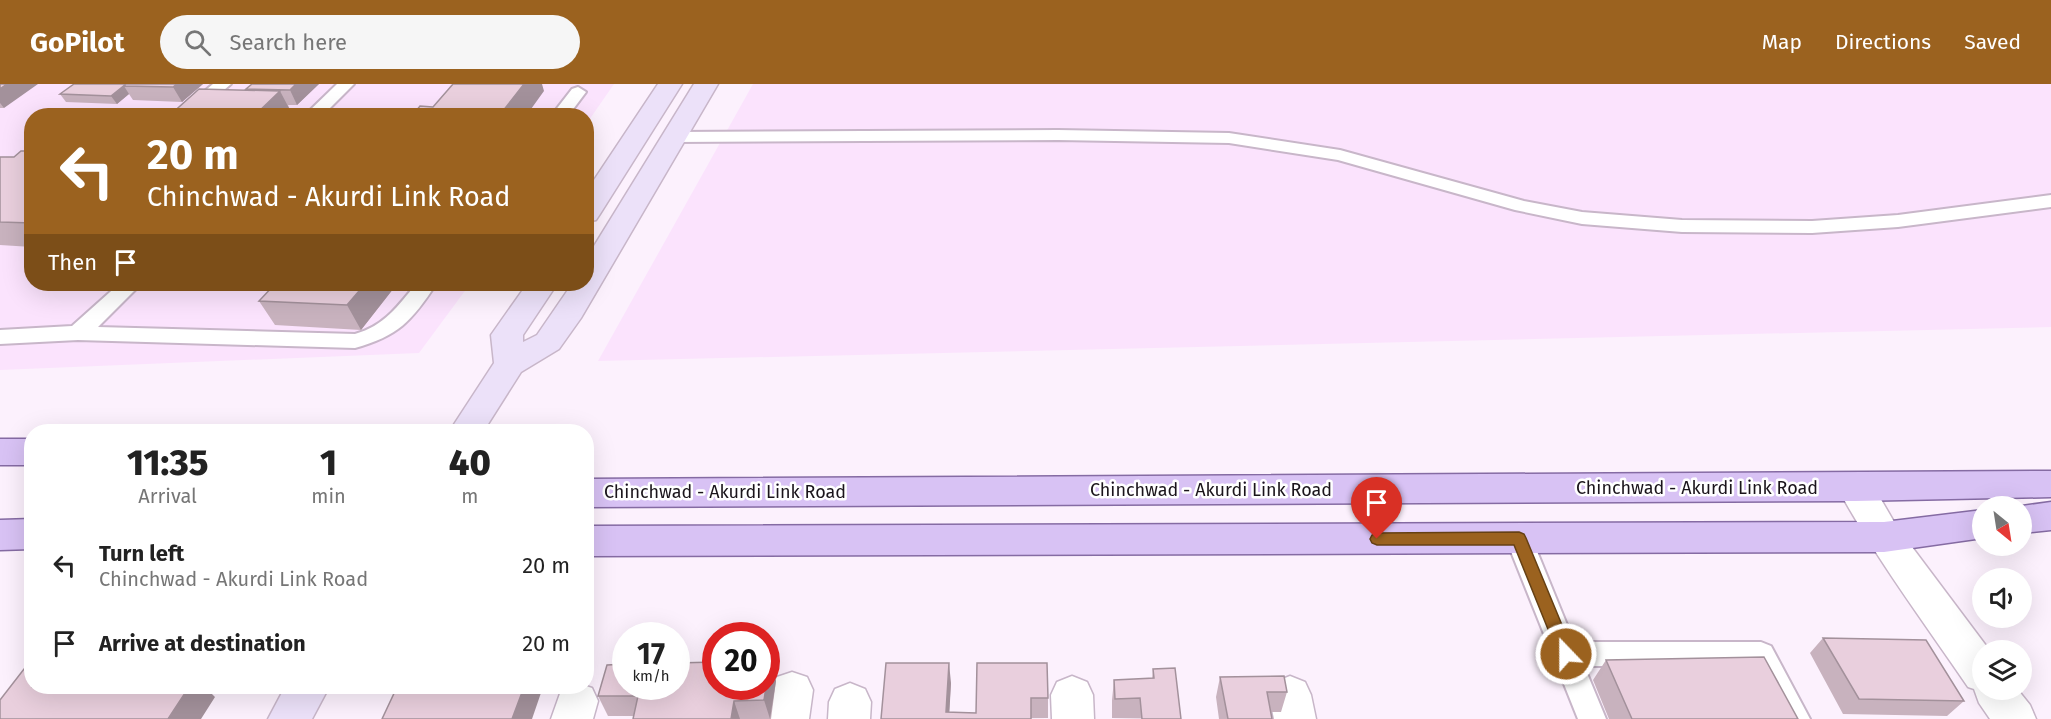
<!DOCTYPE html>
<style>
body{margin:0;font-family:"Fira Sans",sans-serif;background:#f6f6f6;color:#222;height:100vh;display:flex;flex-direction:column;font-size:22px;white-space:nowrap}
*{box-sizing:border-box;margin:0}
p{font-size:20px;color:#767676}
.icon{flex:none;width:33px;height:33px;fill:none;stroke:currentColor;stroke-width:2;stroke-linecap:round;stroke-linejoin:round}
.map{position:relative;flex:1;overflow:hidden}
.sheet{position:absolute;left:24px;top:340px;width:570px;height:270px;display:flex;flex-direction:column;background:#fff;border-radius:24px;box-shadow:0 6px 24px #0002}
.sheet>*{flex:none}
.top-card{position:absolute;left:24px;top:24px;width:570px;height:183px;border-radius:24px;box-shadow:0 6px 24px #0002;background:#9b621f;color:#fff;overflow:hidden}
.needle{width:39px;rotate:150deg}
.fabs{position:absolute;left:1972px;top:412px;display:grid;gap:12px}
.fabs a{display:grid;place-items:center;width:60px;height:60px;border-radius:50%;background:#fff;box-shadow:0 6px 24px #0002;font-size:30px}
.speed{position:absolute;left:612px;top:538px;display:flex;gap:12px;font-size:30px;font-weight:700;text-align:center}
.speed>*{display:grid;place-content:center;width:78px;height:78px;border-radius:50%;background:#fff;box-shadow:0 6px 24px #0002;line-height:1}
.speed small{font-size:15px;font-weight:400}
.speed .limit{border:9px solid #d22;background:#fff;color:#111}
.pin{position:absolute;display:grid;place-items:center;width:51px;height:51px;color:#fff;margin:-62px -26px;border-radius:50% 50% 50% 0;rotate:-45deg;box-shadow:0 0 6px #0007}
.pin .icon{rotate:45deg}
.me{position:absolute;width:66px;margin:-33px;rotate:338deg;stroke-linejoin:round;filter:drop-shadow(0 0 4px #0008)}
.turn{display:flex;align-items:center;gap:21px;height:126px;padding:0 24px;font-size:27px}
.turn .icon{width:78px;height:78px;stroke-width:2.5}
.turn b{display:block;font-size:42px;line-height:51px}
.then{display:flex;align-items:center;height:57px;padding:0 24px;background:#0003;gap:12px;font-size:22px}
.eta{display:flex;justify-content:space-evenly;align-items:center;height:102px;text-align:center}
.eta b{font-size:36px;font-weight:800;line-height:42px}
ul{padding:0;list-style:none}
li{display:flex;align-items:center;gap:18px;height:78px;padding:0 24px}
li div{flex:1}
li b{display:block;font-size:22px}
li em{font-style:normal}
header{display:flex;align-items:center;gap:36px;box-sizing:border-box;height:84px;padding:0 30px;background:#9b621f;color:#fff}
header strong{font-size:28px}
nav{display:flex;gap:33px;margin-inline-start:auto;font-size:21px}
.search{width:420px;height:54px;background:#f6f6f6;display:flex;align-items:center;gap:15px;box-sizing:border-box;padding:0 21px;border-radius:33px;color:#767676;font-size:22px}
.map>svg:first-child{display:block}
.built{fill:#fbe3fd}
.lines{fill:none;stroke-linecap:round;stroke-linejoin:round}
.service-casing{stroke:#c8b6c9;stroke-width:4}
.minor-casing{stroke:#c8b6c9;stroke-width:3}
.secondary-casing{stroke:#c8b6c9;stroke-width:3}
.primary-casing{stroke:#856ba3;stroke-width:3}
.service{fill:#fff;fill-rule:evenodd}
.minor{fill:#fff;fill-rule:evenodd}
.secondary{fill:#ece1f9;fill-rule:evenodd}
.primary{fill:#d8c2f4;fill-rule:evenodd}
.wall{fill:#c8b2be}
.shaded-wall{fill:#a3919b}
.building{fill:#e9cfdd;stroke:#a3919b;stroke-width:1.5}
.route{fill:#9b621f;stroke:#654014;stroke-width:1.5}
.labels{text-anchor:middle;stroke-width:5;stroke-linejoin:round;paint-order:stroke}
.street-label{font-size:18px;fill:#1a141b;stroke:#fff}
</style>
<header>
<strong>GoPilot</strong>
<div class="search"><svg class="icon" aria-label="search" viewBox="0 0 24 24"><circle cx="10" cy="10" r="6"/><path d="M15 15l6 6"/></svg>Search here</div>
<nav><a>Map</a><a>Directions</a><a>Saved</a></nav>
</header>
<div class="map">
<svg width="2051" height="635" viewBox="0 0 2051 635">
<rect width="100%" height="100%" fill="#fcf1fd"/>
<!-- built -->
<path class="built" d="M0 0H614L587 39 586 32H32V200H470L419 269 0 286Z
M753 0H2051V243L598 277Z"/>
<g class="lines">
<defs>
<path id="service" d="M213 0H231L194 32H175Z
M337 0H354L322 32H304Z
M578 3 586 8 568 32H551L572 5Z
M1058 46 1229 49 1340 66 1524 117 1582 128 1682 136 1812 137 1898 131 2051 111V123L1898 143 1812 149 1682 148 1582 140 1515 126 1338 76 1229 59 1058 56 674 58 668 57 665 53 668 49 674 48Z
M119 200H141L98 243 355 250C384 242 398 222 416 200H436C412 237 398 252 355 264L78 256 0 260V246L72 242Z
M1519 445 1528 448 1532 455 1574 558H1761L1771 562 1810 635H1781L1753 582H1584L1606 635H1578L1506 455 1510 448Z"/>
<path id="minor" d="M1855 389 1868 393 1897 443 1990 567H1983V606H2018L2030 621 2036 635H1990L1979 619 1974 605 1968 603C1923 537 1875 473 1837 403L1842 393Z
M792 588 807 593 813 606 809 635H767L771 606 777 593Z
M1072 592 1087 598 1093 611 1094 635H1052L1051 611 1057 598Z
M1290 592 1305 598 1311 611 1316 635H1274L1269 611 1275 598Z
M850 599 865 605 871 618 870 635H828L829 618 835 605Z
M586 602 592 604 598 617 593 635H551L562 604Z"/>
<path id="secondary" d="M658 0H682L600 130 596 136 586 138V108Z
M694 0H718L581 234 559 265 521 288 483 348H449L494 279 491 251 527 200H557L523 251V258L537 251 572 200H586V175Z
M285 603H329L312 635H268Z"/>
<path id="primary" d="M0 355H32V381H0Z
M2051 387V413L1855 417 586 423V395Z
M2051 418V446L2022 449V423H2015Z
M1983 426V454L1884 468 586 472V442L1884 438Z
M32 435V465L0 466V436Z"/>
</defs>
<!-- service casing -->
<use href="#service" class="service-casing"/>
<!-- minor casing -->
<use href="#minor" class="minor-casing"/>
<!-- secondary casing -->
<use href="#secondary" class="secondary-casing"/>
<!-- primary casing -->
<use href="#primary" class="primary-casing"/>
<!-- service -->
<use href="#service" class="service"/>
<!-- minor -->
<use href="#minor" class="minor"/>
<!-- secondary -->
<use href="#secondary" class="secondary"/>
<!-- primary -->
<use href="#primary" class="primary"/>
</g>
<!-- wall -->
<path class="wall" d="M0 0 4 24H0Z
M74 0H203L182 18 133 16 129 10 117 20 66 18 60 10Z
M252 0H319L297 21H288L290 26 285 32H169L247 6Z
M32 67V163L0 161V73H14Z
M275 200H397L361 246 275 241 259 217Z
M1823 554 1964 617 1947 632 1843 630 1810 569Z
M1606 576 1798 635H1609L1593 596Z
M770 577 776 597 771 635H633L634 632H608L598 612Z
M977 579 1048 614V634L881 635 951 599 949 628 976 629Z
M1153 585 1181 635 1112 634V616L1114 596 1152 595Z
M1220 593 1287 608 1281 628H1271L1272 635H1219L1216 613Z"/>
<!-- shaded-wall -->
<path class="shaded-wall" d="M7 0H38L4 24 0 19V5Z
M177 0H203L182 18 173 3Z
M296 0H319L297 21 290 6Z
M524 0H542L544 7 526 32H499Z
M124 2 129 10 117 20 111 12Z
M280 7 290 26 285 32H254Z
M365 200H397L361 246 347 221Z
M770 577 776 597 770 635 764 616Z
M949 579 951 599 949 635 946 628Z
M189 603H205L215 613 201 635H168Z
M524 603H543L532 635H512Z
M734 617 740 635H731Z"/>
<!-- building -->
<path class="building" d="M0 0H7L0 5Z
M74 0H126L111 12 60 10Z
M126 0H177L173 3 124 2Z
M252 0H296L290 6 246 5Z
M453 0H524L499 32H412L420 22 433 23Z
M199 5 280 7 254 32H169Z
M21 67H32V139L0 138V73H14Z
M275 200H365L347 221 259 217Z
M1823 554 1926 556 1964 617 1859 615Z
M1764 573 1798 635H1632L1606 576Z
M766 577H770L766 601Z
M716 578V603H766L764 616 734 617 731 635H633L638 612H598L607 581 626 580V603H676V579Z
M886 579H949L946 628 976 629 977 579H1047L1048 614H1031V635H881Z
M1175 584 1181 635H1142L1140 614 1115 615 1114 596 1154 594 1153 585Z
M24 585 32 586V603H189L168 635H0V616Z
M1284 592 1287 608H1267L1272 635H1228L1220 593Z
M397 603H524L512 635H382Z"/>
<!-- route -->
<path class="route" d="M1519 448 1524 450 1526 454 1574 570 1572 575 1566 577 1560 575 1514 461H1377L1372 459 1370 455 1372 451 1377 449Z"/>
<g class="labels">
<!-- street labels -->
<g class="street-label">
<text x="1697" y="410">Chinchwad - Akurdi Link Road</text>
<text x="1211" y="412">Chinchwad - Akurdi Link Road</text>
<text x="725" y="414">Chinchwad - Akurdi Link Road</text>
</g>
</g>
</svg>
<div class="fabs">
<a><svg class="needle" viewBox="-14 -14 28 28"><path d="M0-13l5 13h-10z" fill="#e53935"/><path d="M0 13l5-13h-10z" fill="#767676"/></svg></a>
<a><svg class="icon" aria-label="sound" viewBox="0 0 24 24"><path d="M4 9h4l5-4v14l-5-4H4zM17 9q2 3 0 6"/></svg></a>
<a><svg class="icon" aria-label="layers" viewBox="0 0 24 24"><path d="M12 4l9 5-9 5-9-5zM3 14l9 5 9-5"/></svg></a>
</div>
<div class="speed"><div>17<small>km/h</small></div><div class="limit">20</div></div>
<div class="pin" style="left:1377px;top:455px;background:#d93025"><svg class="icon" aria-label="arrive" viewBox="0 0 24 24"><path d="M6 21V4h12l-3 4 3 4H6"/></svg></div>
<svg class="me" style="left:1566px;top:570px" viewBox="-20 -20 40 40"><circle r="17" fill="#9b621f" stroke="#fff" stroke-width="3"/><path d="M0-11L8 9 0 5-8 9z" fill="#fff"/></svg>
<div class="top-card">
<div class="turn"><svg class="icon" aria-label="left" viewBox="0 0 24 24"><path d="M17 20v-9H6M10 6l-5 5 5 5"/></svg><div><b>20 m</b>Chinchwad - Akurdi Link Road</div></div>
<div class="then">Then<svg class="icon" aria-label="arrive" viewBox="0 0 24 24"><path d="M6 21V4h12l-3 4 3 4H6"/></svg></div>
</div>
<section class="sheet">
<div class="eta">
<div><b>11:35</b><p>Arrival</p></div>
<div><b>1</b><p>min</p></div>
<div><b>40</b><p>m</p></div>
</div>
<ul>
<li><svg class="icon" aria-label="left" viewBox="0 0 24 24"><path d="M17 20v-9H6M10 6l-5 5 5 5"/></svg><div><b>Turn left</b><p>Chinchwad - Akurdi Link Road</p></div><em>20 m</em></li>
<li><svg class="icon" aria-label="arrive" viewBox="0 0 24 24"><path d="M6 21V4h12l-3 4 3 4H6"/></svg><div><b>Arrive at destination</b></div><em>20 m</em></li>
</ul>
</section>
</div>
